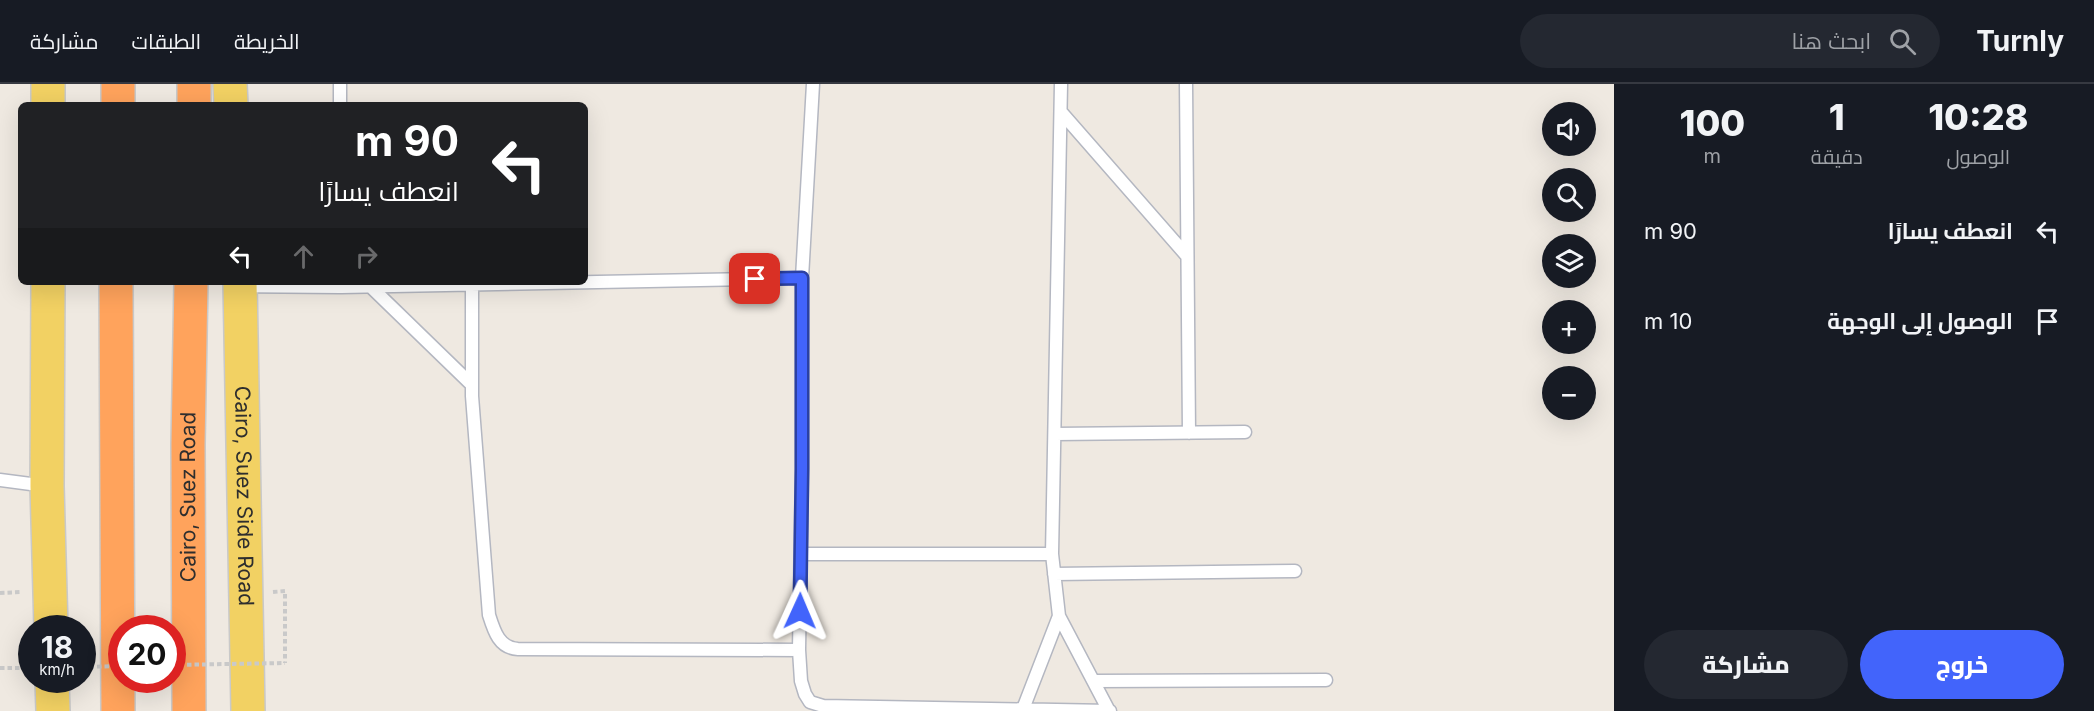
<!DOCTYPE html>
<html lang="ar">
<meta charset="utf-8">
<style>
body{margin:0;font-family:Inter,Cairo,sans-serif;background:#242831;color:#f1f3f6;direction:rtl;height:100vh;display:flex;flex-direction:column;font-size:22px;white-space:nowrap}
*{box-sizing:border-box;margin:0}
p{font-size:20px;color:#9ea1a6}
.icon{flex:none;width:33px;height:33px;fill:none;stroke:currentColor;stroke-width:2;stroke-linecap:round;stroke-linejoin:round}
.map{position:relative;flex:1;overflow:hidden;direction:ltr}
.panel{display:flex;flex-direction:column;background:#171b24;width:480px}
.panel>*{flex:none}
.hud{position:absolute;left:18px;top:18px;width:570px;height:183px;border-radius:9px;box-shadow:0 6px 24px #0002;direction:rtl;background:#202124;color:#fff;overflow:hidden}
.buttons{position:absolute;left:1542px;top:18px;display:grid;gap:12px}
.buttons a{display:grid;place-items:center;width:54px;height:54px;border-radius:50%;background:#171b24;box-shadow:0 6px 24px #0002;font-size:30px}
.speed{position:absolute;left:18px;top:531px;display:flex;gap:12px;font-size:30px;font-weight:700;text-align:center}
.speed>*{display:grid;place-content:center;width:78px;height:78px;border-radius:50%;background:#171b24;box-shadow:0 6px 24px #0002;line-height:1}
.speed small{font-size:15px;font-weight:400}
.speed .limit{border:9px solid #d22;background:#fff;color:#111}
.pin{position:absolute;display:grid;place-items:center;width:51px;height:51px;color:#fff;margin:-26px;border-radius:12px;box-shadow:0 3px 9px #0006}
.me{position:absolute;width:66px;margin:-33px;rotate:1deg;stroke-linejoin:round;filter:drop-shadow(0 0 4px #0008)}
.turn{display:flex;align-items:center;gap:21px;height:126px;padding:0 30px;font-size:27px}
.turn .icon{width:78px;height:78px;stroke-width:2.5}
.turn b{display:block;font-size:42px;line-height:51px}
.lanes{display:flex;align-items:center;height:57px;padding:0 30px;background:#0003;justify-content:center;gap:30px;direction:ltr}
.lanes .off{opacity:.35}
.eta{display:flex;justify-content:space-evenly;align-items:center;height:102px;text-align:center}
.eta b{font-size:36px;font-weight:800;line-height:42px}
.action{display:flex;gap:12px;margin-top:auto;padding:12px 30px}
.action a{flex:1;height:69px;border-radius:36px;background:#4264fb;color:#fff;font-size:24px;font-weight:800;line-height:69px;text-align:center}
.action a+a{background:#242831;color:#f1f3f6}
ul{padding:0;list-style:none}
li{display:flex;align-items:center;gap:18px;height:90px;padding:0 30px}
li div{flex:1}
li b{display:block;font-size:22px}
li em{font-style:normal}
header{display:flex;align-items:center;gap:36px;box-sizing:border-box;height:84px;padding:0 30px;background:#171b24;border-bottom:2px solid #363941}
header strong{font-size:28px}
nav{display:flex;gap:33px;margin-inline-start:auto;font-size:21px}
.search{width:420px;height:54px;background:#242831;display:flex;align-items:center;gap:15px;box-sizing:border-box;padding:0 21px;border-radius:33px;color:#9ea1a6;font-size:22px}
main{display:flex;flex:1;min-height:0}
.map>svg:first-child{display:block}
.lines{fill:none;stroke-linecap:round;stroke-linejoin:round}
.service-casing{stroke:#b4b7c1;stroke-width:15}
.primary-casing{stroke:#c9c9c9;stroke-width:36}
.motorway-casing{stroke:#c9c9c9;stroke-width:36}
.path{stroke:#c9c9c9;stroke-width:4;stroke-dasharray:4.5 3;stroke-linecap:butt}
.service{stroke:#fff;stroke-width:12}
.primary{stroke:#f2d163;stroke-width:33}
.motorway{stroke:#ffa35c;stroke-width:33}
.path-bridge{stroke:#c9c9c9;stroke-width:4;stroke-dasharray:4.5 3;stroke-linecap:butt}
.route-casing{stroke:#2b41a3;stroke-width:15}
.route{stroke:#4264fb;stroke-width:10}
.labels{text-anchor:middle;stroke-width:6;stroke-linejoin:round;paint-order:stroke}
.street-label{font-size:21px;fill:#2e2e2e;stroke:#fff}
</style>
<header>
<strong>Turnly</strong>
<div class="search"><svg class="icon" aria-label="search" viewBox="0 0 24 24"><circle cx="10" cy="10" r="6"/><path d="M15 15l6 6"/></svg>ابحث هنا</div>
<nav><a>الخريطة</a><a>الطبقات</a><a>مشاركة</a></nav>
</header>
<main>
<section class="panel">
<div class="eta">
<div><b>10:28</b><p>الوصول</p></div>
<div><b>1</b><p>دقيقة</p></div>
<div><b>100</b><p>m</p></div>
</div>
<ul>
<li><svg class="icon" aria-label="left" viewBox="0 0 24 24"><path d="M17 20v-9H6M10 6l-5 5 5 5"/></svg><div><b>انعطف يسارًا</b></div><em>90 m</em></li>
<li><svg class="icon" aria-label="arrive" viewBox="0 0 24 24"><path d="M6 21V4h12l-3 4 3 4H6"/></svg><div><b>الوصول إلى الوجهة</b></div><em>10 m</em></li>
</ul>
<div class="action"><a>خروج</a><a>مشاركة</a></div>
</section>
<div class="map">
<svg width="1614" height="627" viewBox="0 0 1614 627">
<rect width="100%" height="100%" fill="#efe9e1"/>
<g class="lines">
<defs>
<path id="service" d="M340 0V21
M813 0 802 194V385L799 566 801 597 805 610 810 618 823 622 1110 627
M1061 0 1052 470 1059 532 1109 627
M1186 0 1189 349
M1061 28 1187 172
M472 200V312L489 531C494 547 499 564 518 565L799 566
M241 202 341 203 802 194
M371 203 472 301
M1055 350 1245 348
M0 396 46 402
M801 470H1052
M1054 490 1295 487
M1094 597 1326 596
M1023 625 1059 532"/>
<g id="primary">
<path d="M230 0 231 21"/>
<path d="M48 21V0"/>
<path d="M48 198 47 402 51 544"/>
<path id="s1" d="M240 198 248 627"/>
<path d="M52 596 53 627"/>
</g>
<g id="motorway">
<path d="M118 21V0"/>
<path d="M194 21V0"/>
<path d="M116 198 118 627"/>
<path id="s2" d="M189 627 188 360 191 198"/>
</g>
</defs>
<!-- service casing -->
<use href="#service" class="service-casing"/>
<!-- primary casing -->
<use href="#primary" class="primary-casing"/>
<!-- motorway casing -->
<use href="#motorway" class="motorway-casing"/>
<!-- path -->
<path class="path" d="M273 508 285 507V579
M0 509 22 508
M0 584H29"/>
<!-- service -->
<use href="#service" class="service"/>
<!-- primary -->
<use href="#primary" class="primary"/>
<!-- motorway -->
<use href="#motorway" class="motorway"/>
<!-- path-bridge -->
<path class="path-bridge" d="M172 581 285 579
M82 583 122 582"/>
</g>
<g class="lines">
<defs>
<path id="route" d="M755 195 802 194V385L800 527"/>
</defs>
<!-- route casing -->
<use href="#route" class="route-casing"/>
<!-- route -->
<use href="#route" class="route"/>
</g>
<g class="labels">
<!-- street labels -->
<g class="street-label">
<text dy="7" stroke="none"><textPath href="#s2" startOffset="214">Cairo, Suez Road</textPath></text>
<text dy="7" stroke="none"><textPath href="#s1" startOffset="214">Cairo, Suez Side Road</textPath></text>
</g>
</g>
</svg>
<div class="buttons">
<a><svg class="icon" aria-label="sound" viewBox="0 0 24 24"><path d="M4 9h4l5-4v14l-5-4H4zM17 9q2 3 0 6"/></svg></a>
<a><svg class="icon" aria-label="search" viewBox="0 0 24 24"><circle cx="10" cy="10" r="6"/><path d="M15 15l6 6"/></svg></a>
<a><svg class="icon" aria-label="layers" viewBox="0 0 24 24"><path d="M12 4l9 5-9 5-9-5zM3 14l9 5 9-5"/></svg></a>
<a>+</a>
<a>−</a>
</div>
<div class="speed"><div>18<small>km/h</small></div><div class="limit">20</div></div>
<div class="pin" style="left:755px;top:195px;background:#d93025"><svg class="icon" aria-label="arrive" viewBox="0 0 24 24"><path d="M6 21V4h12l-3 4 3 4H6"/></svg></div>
<svg class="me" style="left:800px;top:527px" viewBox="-20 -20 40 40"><path d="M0-17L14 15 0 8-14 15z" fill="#4264fb" stroke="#fff" stroke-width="4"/></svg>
<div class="hud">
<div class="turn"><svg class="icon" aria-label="left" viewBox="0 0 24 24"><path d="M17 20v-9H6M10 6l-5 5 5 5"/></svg><div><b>90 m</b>انعطف يسارًا</div></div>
<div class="lanes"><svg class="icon" aria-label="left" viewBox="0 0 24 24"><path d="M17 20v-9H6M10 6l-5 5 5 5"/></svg><svg class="icon off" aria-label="ahead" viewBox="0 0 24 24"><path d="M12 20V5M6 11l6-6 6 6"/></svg><svg class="icon off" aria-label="right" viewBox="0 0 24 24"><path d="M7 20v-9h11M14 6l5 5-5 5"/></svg></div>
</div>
</div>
</main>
